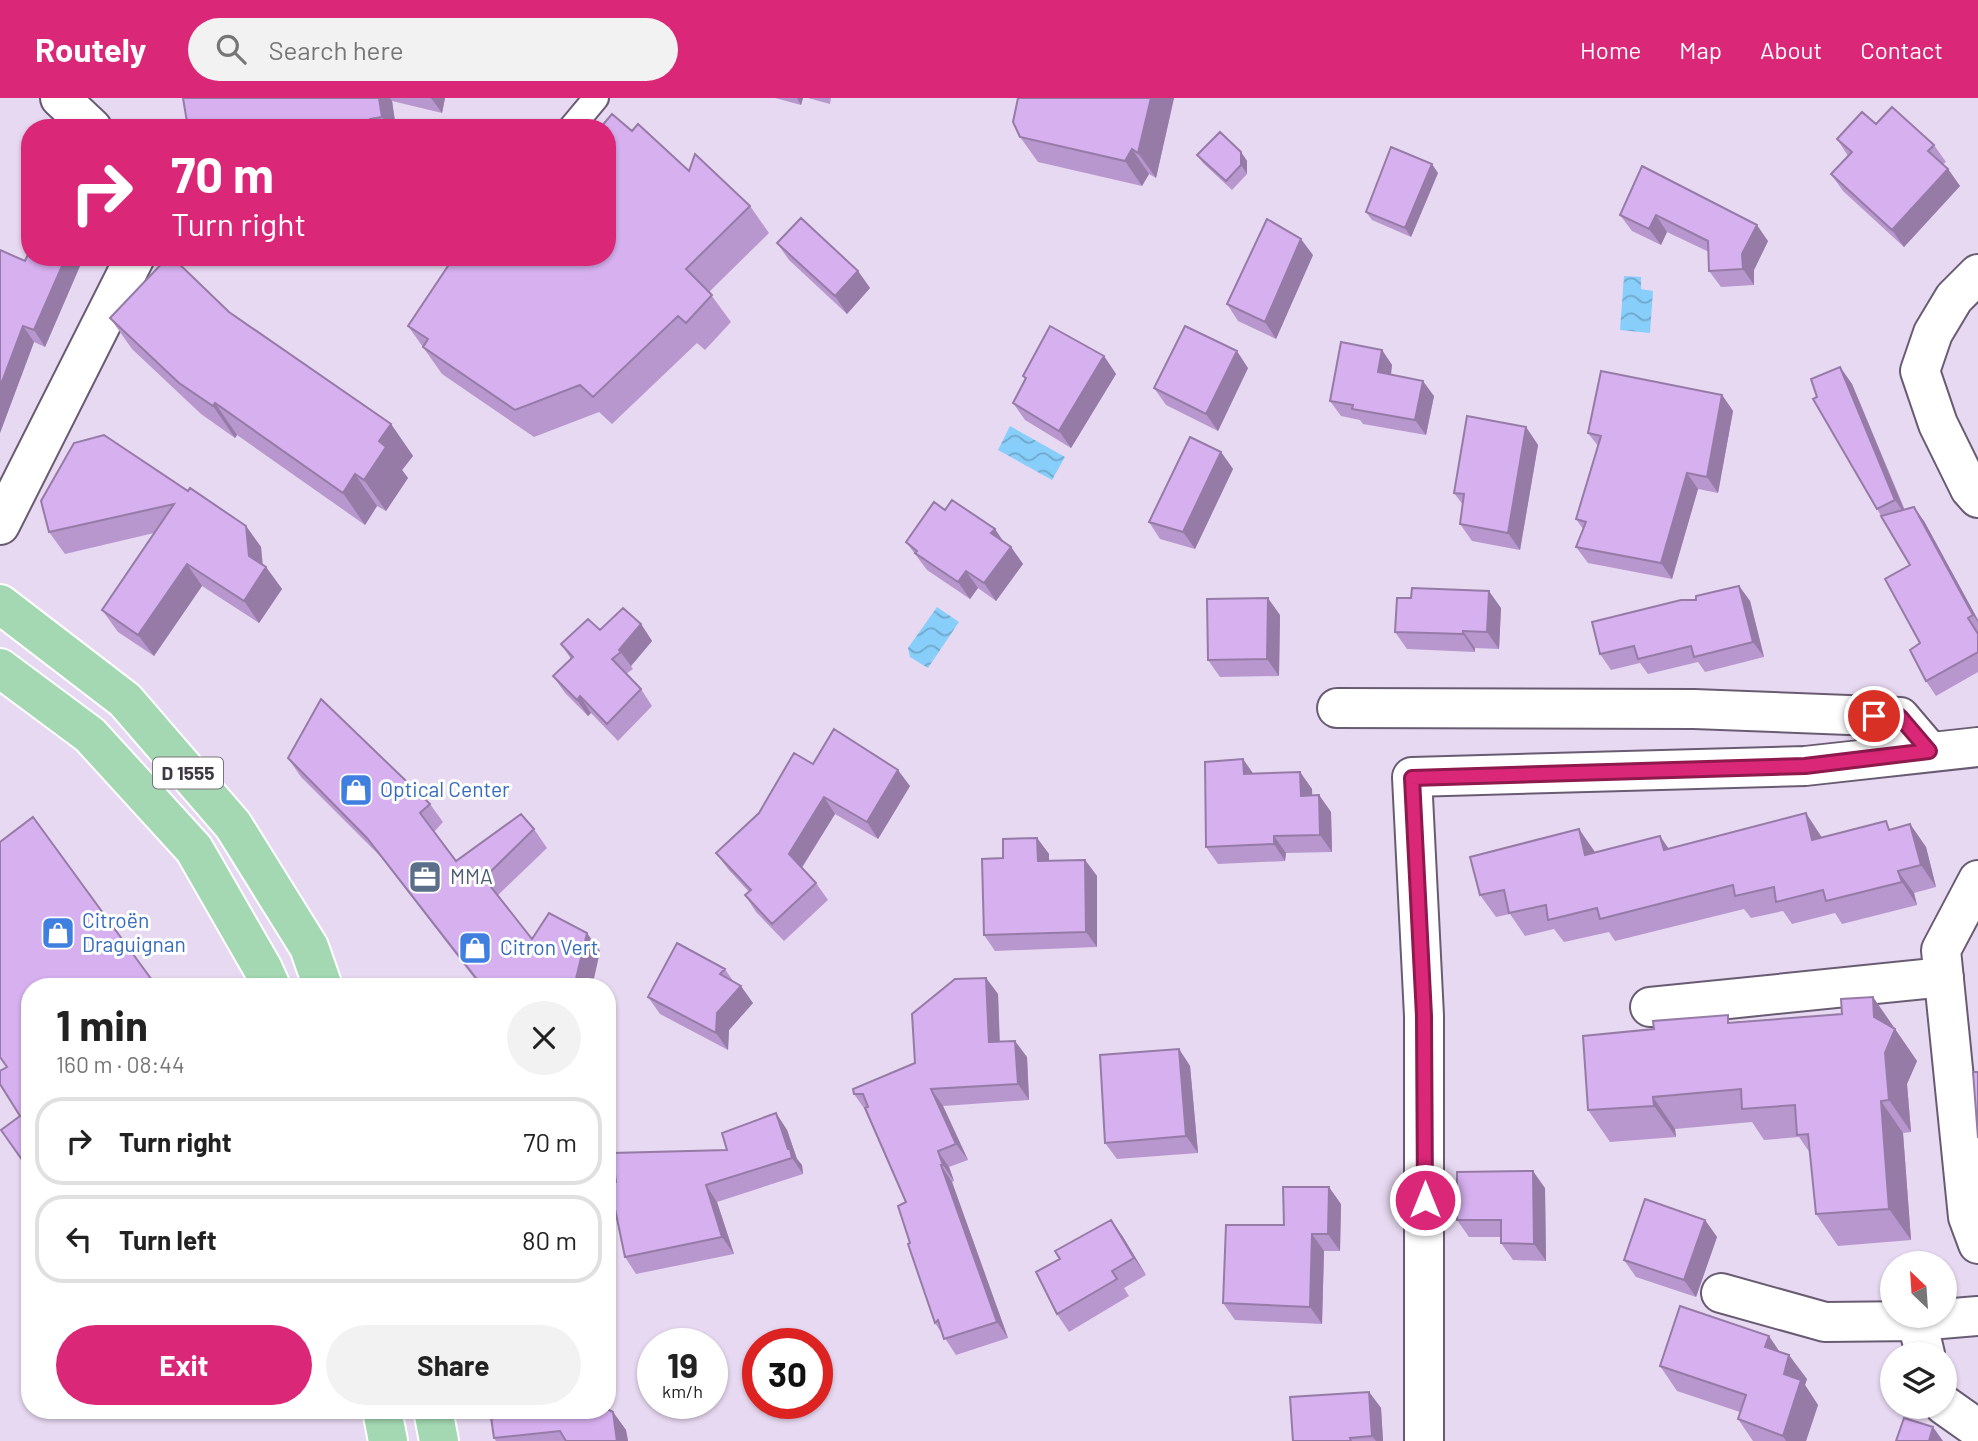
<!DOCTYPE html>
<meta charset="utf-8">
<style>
body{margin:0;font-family:Barlow,sans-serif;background:#f2f2f2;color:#222;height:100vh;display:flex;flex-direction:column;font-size:26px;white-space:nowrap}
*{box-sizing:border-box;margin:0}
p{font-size:23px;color:#767676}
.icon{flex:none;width:38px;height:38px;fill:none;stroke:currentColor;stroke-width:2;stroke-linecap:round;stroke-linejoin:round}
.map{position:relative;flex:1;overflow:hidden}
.drawer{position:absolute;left:21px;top:880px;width:595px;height:441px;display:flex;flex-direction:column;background:#fff;border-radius:28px;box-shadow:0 2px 5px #0004}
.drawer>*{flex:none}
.guide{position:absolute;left:21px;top:21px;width:595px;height:147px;border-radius:28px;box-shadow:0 2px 5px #0004;background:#db2777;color:#fff;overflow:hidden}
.needle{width:46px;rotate:335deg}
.tools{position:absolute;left:1880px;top:1153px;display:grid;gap:14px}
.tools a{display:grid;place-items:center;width:77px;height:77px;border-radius:50%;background:#fff;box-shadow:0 2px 5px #0004;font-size:35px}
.speed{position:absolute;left:637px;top:1230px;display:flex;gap:14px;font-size:35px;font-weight:700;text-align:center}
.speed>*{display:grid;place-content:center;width:91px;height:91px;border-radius:50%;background:#fff;box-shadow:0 2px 5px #0004;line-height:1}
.speed small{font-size:18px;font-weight:400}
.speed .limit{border:10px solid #d22;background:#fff;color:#111}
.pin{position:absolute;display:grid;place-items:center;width:60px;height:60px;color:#fff;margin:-30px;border:4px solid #fff;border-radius:50%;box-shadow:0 2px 7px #0007}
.me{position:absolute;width:77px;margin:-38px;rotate:0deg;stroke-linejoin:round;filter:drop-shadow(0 0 5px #0008)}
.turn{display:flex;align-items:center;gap:24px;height:147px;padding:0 35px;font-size:32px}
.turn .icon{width:91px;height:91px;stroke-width:2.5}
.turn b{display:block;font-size:49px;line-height:60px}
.round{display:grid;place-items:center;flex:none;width:74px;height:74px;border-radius:37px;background:#f2f2f2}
.head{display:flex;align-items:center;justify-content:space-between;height:119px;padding:0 35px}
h1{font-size:42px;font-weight:700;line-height:52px}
.action{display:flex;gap:14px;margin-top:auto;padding:14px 35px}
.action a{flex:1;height:80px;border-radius:42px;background:#db2777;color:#fff;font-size:28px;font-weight:700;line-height:80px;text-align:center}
.action a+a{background:#f2f2f2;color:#222}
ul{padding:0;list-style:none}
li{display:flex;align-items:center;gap:21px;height:88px;margin:0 14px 10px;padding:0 21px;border:4px solid #e0e0e0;border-radius:28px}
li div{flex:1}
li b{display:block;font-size:26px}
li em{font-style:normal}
header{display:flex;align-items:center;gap:42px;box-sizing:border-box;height:98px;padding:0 35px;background:#db2777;color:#fff}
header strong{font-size:33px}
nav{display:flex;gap:38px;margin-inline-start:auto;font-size:24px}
.search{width:490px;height:63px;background:#f2f2f2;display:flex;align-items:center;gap:18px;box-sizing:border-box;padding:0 24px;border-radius:38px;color:#767676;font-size:26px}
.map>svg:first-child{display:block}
.water{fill:url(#water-waves)}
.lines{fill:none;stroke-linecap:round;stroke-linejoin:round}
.lane-casing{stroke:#695c72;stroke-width:28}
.street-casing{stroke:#695c72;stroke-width:42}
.primary-casing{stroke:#fff;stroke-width:42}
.lane{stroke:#fff;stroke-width:24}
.street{stroke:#fff;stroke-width:38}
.primary{stroke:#a3d8b2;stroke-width:38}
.wall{fill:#b897ce}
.shaded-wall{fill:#967ba7}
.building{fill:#d6b0ef;stroke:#967ba7;stroke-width:2}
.route-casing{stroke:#8e194d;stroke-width:18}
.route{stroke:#db2777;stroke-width:12}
.labels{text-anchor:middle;stroke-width:6;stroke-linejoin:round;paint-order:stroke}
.shield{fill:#fff;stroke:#78747b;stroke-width:2}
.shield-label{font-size:19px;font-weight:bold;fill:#3e3842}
.shop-label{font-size:21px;fill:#366cbe;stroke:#fff;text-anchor:start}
.service-label{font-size:21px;fill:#4e5e75;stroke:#fff;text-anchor:start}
</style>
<header>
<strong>Routely</strong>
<div class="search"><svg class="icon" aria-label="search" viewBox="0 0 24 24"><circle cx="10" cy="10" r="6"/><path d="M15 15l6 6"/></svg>Search here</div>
<nav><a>Home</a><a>Map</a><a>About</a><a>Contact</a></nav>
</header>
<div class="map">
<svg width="1978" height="1343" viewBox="0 0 1978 1343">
<defs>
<pattern id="water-waves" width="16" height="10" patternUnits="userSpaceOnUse" patternTransform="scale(1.75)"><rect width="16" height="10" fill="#87cefa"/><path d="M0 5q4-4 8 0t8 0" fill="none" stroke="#70a8cc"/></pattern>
</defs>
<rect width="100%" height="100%" fill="#e8d9f2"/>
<!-- water -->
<path class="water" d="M1624 178 1641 179V191L1653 193 1650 235 1620 232Z
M1010 328 1065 359 1052 382 998 352Z
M937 509 959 524 928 570 910 559 908 550Z"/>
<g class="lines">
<defs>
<path id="lane" d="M571 30 596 0"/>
<path id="street" d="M60 0 92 30
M1978 176 1954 200 1933 235 1920 273 1938 326 1970 391 1978 400
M0 427 135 159
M1337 610 1694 611 1900 619 1929 653
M1978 782 1941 852 1968 1119 1978 1146
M1650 909 1944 879
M1721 1195 1825 1224 1917 1223 1978 1218
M1917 1223 1925 1256
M1944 1307 1978 1331
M1424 1343V918L1412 679 1805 668 1978 649"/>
<path id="primary" d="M0 506 125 602 233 727 309 849 323 889
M0 570 90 637 194 751 263 871 271 889
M382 1312 388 1343
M433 1312 439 1343"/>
</defs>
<!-- lane casing -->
<use href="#lane" class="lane-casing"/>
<!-- street casing -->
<use href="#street" class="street-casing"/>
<!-- primary casing -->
<use href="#primary" class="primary-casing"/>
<!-- lane -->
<use href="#lane" class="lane"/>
<!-- street -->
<use href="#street" class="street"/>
<!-- primary -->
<use href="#primary" class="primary"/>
</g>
<!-- wall -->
<path class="wall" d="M183 0H445L442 15 392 3 396 30H188Z
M775 0H803L801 7Z
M808 0H831L830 6Z
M1018 0H1174L1156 80 1149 76 1142 88 1038 64 1020 39Z
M1876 26 1934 47 1946 64 1943 66 1948 71 1960 88 1904 149 1843 93 1831 76 1848 58 1837 41Z
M1241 54 1247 63V76L1232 92 1203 65 1197 57Z
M1642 68 1768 143 1754 172V187L1721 189 1709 173V154L1667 134 1661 147 1632 133 1620 117Z
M689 73 750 108 769 135 709 194 731 224 705 252 697 245 612 326 599 314 534 339 442 276 408 228 607 159Z
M1438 75 1411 139 1372 122 1366 114Z
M777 145 858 173 870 190 847 216 789 162Z
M1313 157 1276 241 1238 223 1227 206Z
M30 159H74L80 168 45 249 34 244 0 335 25 163Z
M229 214 391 326 413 358 402 372 408 380 386 413 377 408 365 427 237 337 235 340 201 316 132 251 110 220Z
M1382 252 1392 267 1391 277 1434 298 1426 337 1363 326 1360 322 1341 318 1330 303Z
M1104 258 1116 276 1071 350 1025 322 1013 305 1025 282 1023 278Z
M1840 269 1852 286 1905 412 1924 423 1978 522V574L1936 598 1926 583 1910 467 1877 411 1817 299Z
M1248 270 1218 333 1166 307 1154 290Z
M1722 297 1733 313 1718 395 1698 391 1672 481 1588 465 1576 449 1583 431 1576 421 1598 348 1588 335Z
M1526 329 1538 347 1520 452 1472 443 1460 426 1463 407 1454 395Z
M1221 354 1233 371 1195 451 1160 441 1149 424Z
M188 393 246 428 261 449 263 467 266 469 282 491 259 525 202 488 154 558 118 534 102 512 154 435 65 456 49 434Z
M945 412 995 431 1004 444 1011 449 1023 466 996 503 978 490 970 501 927 472 906 444Z
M1739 488 1750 503 1764 559 1705 574 1698 564 1648 576 1640 565 1611 572 1600 556 1696 502Z
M1411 500 1501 510 1499 551 1475 550V554L1407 551 1395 534Z
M1280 517 1279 578 1220 579 1208 562Z
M641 526 652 543 631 568 633 571 626 576 641 591 652 608 618 643 591 615 588 618 565 595 553 578 571 561 561 546 600 532Z
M288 660 430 706 443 724 434 734 456 763 534 731 547 750 498 797 532 841 600 853 592 889H481L380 758 301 679Z
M813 666 910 688 878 741 835 716 802 770 816 785 828 802 784 843 756 814 745 797 749 794 728 771 716 755Z
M1300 674 1312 691V697H1319L1331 714 1332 754 1286 755 1285 763 1218 766 1206 749 1253 675Z
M1910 726 1926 749 1936 789 1914 795 1917 807 1842 826 1835 815 1792 826 1783 813 1751 820 1744 811 1615 843 1609 834 1564 844 1554 831 1525 838 1510 816 1496 819 1480 797 1579 731 1595 755 1669 750 1821 738 1822 740 1892 731Z
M1037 740 1049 756V762H1085L1097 778V849L995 853 984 837 1003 760Z
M725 871 733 883 753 905 729 932 728 952 660 916 648 899Z
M986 880 998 896 1000 943 1027 959 1029 1002 943 1008 968 1062 949 1069 954 1083 952 1084 1008 1240 956 1257 935 1225 910 1145 906 1104 866 1013 854 996 915 965Z
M1873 899 1917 963 1907 986 1911 1034 1903 1035 1911 1142 1838 1148 1816 1116 1810 1055 1799 1039 1764 1042 1752 1024 1675 1031 1676 1039 1610 1044 1588 1012 1733 924 1842 916Z
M1179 951 1190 968 1198 1055 1117 1061 1105 1045Z
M776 1015 787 1032 797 1061 802 1067 803 1076 717 1104 734 1156 636 1176 625 1159 727 1052Z
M1545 1090 1546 1163 1513 1162 1501 1145V1139H1469L1457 1122Z
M1341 1106 1340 1153H1324L1322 1226 1235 1222 1223 1205 1284 1127Z
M1111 1122 1123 1139 1146 1177 1124 1190 1129 1198 1069 1234 1057 1216 1060 1161Z
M1705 1122 1717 1139 1696 1199 1636 1179 1624 1162Z
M1780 1254 1807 1281 1805 1287 1818 1307 1806 1343H1753L1738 1321 1740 1314 1677 1293 1660 1268Z
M1369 1294 1381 1310 1383 1343H1293Z
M613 1314 626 1332 628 1343H496L494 1340Z"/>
<!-- shaded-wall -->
<path class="shaded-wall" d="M379 0H390L392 3 396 30H390L382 19Z
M431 0H445L442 15Z
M797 0H803L801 7Z
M1151 0H1174L1156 80 1138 55Z
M370 21 376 30H371Z
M1132 51 1149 76 1142 88 1125 63Z
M1241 54 1247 63V76L1241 67Z
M1432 66 1438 75 1411 139 1405 130Z
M1948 71 1960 88 1904 149 1892 132Z
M1656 117 1667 134 1661 147 1649 131Z
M1757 127 1768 143 1754 172V187L1743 171 1742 156Z
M1301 141 1313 157 1276 241 1265 224Z
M66 159H74L80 168 45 249 34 232Z
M858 173 870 190 847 216 835 198Z
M23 228 34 244 0 335V289Z
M1382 252 1392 267 1389 290 1378 274Z
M1237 253 1248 270 1218 333 1206 316Z
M1104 258 1116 276 1071 350 1059 333Z
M1840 269 1852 286 1907 419 1895 402Z
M1423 283 1434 298 1426 337 1415 322Z
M1722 297 1733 313 1718 395 1707 379Z
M215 305 237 337 235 340 213 308Z
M391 326 413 358 402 372 408 380 386 413 364 382 379 343Z
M1526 329 1538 347 1520 452 1508 435Z
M1221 354 1233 371 1195 451 1183 434Z
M1687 375 1698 391 1672 481 1661 465Z
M355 376 377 408 365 427 343 395Z
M1914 409 1924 423 1978 522V524L1973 517Z
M246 428 261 449 263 474 266 469 282 491 259 525 244 503 249 458Z
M995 431 1006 448 991 435Z
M1011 449 1023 466 996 503 984 485Z
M187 466 202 488 154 558 138 537Z
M966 473 978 490 970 501 958 484Z
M1739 488 1750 503 1764 559 1753 544Z
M1489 493 1501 510 1499 551 1487 534Z
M1268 500 1280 517 1279 578 1267 561Z
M641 526 652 543 631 568 619 552Z
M1463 533 1475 550V554L1463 536Z
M580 598 591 615 588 618 577 602Z
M1243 661 1255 678 1244 676Z
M898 672 910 688 878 741 867 724Z
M1300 674 1312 691 1313 715 1301 698Z
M1319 697 1331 714 1332 754 1320 737Z
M824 699 835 716 800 772 789 756Z
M1806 715 1821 738 1828 765 1812 742Z
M1910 726 1926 749 1936 789 1921 767Z
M1579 731 1595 754 1601 780 1585 757Z
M1274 738 1286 755 1285 763 1274 746Z
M1660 738 1676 761 1664 752Z
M1037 740 1049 756V778L1038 763Z
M1085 762 1097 778V849L1086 834Z
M1898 773 1914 795 1917 807 1902 784Z
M587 835 600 853 592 889H574Z
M986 880 998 896 1000 960 989 944Z
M741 888 753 905 729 932 728 952 716 935 717 915Z
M1873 899 1917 963 1907 986 1911 1034 1889 1002 1874 919Z
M1015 943 1027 959 1029 1002 1018 986Z
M1179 951 1190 968 1198 1055 1186 1038Z
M931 991 943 1008 968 1062 956 1046Z
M1653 999 1675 1031 1676 1039 1654 1008Z
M1881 1003 1903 1035 1911 1142 1889 1111Z
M776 1015 787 1032 797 1061 802 1067 803 1076 792 1060Z
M938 1053 949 1069 954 1083 943 1067Z
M941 1067 952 1084 1008 1240 997 1224Z
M1533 1073 1545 1090 1546 1163 1534 1146Z
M706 1087 717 1104 734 1156 722 1139Z
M1329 1089 1341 1106 1340 1153 1328 1136Z
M1111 1122 1123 1139 1146 1177 1134 1160Z
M1705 1122 1717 1139 1696 1199 1684 1182Z
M1312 1136 1324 1153 1322 1226 1310 1209Z
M1769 1238 1786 1263 1765 1249Z
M1789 1257 1807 1281 1805 1287 1818 1307 1806 1343H1786L1783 1338 1784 1276Z
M1369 1294 1381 1310 1383 1343H1376L1372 1338Z
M613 1314 626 1332 628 1343H617Z
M1933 1329 1943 1343H1929Z"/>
<!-- building -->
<path class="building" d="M183 0H379L382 19 370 21 371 30H188Z
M1018 0H1151L1138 55 1132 51 1125 63 1020 39 1013 24Z
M1892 9 1934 47 1928 53 1948 71 1892 132 1831 76 1852 54 1837 41 1862 14 1876 26Z
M612 16 632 33 638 26 689 73 695 56 750 108 686 171 712 197 686 225 678 218 593 299 580 287 515 312 423 249 428 241 408 228 454 159H607V30H600Z
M1220 34 1241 54V67L1226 83 1197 57Z
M1391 49 1432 66 1405 130 1366 114Z
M1642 68 1757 127 1742 156 1743 171 1709 173 1708 143 1656 117 1649 131 1620 117Z
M801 120 858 173 835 198 777 145Z
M1267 121 1301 141 1265 224 1227 206Z
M0 152 25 163 30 152V159H66L34 232 23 228 0 289Z
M168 159H172L229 214 391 326 379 343 386 349 364 382 355 376 343 395 215 305 213 308 179 285 110 220Z
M1050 228 1104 258 1059 333 1013 305 1026 280 1023 278Z
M1185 228 1237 253 1206 316 1154 290Z
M1341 244 1382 252 1378 274 1423 283 1415 322 1352 311 1353 307 1330 303Z
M1840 269 1895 402 1877 411 1813 301 1817 299 1811 281Z
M1601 273 1722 297 1707 379 1687 375 1661 465 1576 449 1586 424 1576 421 1601 338 1588 335Z
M1467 318 1526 329 1508 435 1460 426 1464 396 1454 395Z
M104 337 188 393 190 390 246 428 249 458 266 469 244 503 187 466 138 537 102 512 174 406 49 434 41 403 74 345Z
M1190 339 1221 354 1183 434 1149 424Z
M952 402 995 431 991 435 1011 449 984 485 966 473 958 484 915 455 917 453 906 444 934 404 945 412Z
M1914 409 1973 517 1968 520 1978 536V554L1926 583 1910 552 1920 545 1885 481 1910 467 1881 418Z
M1739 488 1753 544 1694 559 1691 548 1638 561 1634 548 1600 556 1592 524 1681 502H1696V498Z
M1412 490 1489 493 1487 534 1463 533V536L1395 534 1397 500H1411Z
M1268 500 1267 561 1208 562 1207 501Z
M623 510 641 526 619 552 621 554 612 561 641 591 607 626 580 598 577 602 553 578 573 559 561 546 588 521 600 532Z
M321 601 430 706 420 715 456 763 521 716 534 731 484 780 532 841 549 815 587 835 574 889H483L367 740 288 660Z
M834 631 898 672 867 724 824 699 789 756 816 785 772 826 745 797 751 792 716 755 759 715 794 655 813 666Z
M1243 661 1244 676 1300 674 1301 698 1319 697 1320 737 1274 738V746L1206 749 1205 664Z
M1806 715 1812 742 1886 723 1889 732 1910 726 1921 767 1898 773 1902 784 1826 803 1823 792 1776 804 1774 789 1735 798 1733 787 1600 821 1597 810 1548 822 1546 807 1509 815 1504 792 1480 797 1470 759 1579 731 1585 757 1660 738 1664 752Z
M33 719 157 889H30V1073L1 1032 20 1018 0 986V973L7 969 0 959V744Z
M1037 740 1038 763 1085 762 1086 834 984 837 982 761 1003 760V741Z
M677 845 725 871 720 876 741 888 717 915 716 935 648 899Z
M986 880 989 944 1015 943 1018 986 931 991 956 1046 938 1053 943 1067H941L997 1224 944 1241 938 1222 935 1225 908 1146 910 1145 898 1108 906 1104 865 1010 868 1009 863 996H854L853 991 915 965 912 916 955 881Z
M1873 899 1874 919 1895 931 1885 955 1889 1002 1881 1003 1889 1111 1816 1116 1808 1036 1797 1037 1795 1007 1742 1011 1741 991 1653 999 1654 1008 1588 1012 1583 938 1654 931 1653 923 1728 917V925L1842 916 1841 901Z
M1179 951 1186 1038 1105 1045 1100 957Z
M1973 974H1978V1040Z
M776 1015 788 1051H790L792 1060 706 1087 722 1139 625 1159 610 1087 616 1084 612 1055 727 1052 722 1035Z
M1533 1073 1534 1146 1501 1145V1122H1457V1074Z
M1283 1089H1329L1328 1136H1312L1310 1209 1223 1205 1226 1127H1284Z
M1645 1101 1705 1122 1684 1182 1624 1162Z
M1111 1122 1134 1160 1112 1173 1117 1181 1057 1216 1036 1174 1060 1161 1055 1153Z
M1680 1208 1769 1238 1765 1249 1789 1257 1784 1276 1801 1282 1783 1338 1738 1321 1746 1297 1660 1268Z
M1369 1294 1372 1338 1350 1340 1351 1343H1293L1290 1299Z
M607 1311 613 1314 617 1343H566L560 1333 494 1340 490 1312H607Z
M1904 1320 1933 1329 1929 1343H1896Z"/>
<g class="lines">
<defs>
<path id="route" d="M1425 1102 1424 918 1412 680 1805 668 1929 653 1900 619 1874 618"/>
</defs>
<!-- route casing -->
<use href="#route" class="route-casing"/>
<!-- route -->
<use href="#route" class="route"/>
</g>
<!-- icons -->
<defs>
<symbol id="shop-square" viewBox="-11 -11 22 22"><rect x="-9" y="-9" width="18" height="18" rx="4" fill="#3f7fe0" stroke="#fff"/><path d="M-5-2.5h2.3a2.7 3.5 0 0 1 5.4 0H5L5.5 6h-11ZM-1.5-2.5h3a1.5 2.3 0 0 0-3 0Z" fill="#fff"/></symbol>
<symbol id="office-square" viewBox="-11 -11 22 22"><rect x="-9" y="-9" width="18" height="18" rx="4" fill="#5c6f8a" stroke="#fff"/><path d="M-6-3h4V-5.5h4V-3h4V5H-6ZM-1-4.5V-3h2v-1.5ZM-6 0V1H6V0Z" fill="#fff"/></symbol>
</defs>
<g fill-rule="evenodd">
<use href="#shop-square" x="337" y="673" width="38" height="38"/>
<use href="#office-square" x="406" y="760" width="38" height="38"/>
<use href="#shop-square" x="39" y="816" width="38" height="38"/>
<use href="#shop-square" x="456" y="831" width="38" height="38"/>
</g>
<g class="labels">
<!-- shield labels -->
<rect class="shield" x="153" y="659.5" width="70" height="31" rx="5"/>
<g class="shield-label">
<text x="188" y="682">D 1555</text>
</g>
<!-- shop labels -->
<g class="shop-label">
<text x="380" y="699">Optical Center</text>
<text x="82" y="830">Citroën<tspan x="82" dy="24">Draguignan</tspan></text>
<text x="500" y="857">Citron Vert</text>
</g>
<!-- service labels -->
<g class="service-label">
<text x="450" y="786">MMA</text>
</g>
</g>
</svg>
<div class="tools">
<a><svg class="needle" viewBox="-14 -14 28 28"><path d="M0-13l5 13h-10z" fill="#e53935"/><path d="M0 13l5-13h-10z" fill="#767676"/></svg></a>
<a><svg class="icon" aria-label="layers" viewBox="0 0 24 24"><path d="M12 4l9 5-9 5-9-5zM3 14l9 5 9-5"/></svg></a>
</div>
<div class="speed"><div>19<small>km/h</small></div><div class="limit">30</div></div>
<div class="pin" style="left:1874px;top:618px;background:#d93025"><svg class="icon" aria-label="arrive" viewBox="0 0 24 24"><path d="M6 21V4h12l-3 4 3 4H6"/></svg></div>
<svg class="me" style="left:1425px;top:1102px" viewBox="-20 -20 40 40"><circle r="17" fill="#db2777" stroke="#fff" stroke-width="3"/><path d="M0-11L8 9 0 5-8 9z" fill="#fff"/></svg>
<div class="guide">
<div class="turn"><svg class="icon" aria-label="right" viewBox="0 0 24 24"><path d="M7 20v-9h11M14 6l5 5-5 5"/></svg><div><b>70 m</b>Turn right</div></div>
</div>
<section class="drawer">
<div class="head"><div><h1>1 min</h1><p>160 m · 08:44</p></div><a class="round"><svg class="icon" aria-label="close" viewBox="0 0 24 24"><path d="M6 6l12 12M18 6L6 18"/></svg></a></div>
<ul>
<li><svg class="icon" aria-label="right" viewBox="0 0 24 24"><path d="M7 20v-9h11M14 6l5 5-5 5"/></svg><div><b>Turn right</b></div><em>70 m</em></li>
<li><svg class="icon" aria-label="left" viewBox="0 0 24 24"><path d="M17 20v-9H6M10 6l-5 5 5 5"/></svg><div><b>Turn left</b></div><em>80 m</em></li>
</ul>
<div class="action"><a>Exit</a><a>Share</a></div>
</section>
</div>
